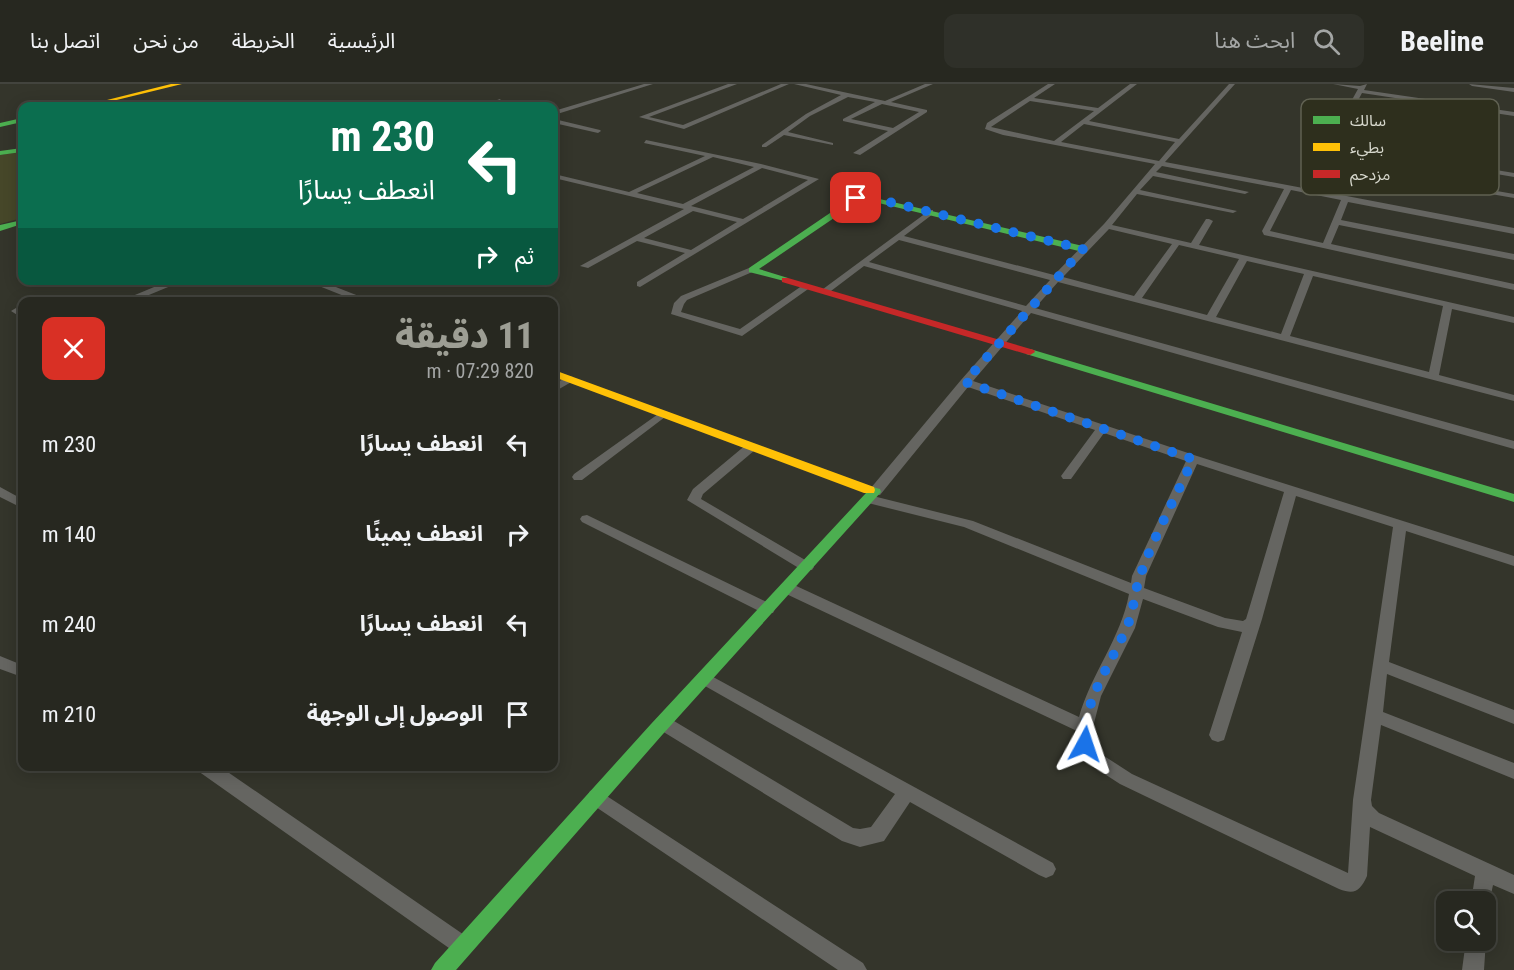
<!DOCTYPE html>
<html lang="ar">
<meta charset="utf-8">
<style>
body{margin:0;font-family:"Roboto Condensed","Noto Sans Arabic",sans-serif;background:#2f3029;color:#f1f3f6;direction:rtl;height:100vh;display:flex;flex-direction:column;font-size:22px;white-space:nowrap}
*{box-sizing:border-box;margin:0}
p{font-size:20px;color:#a4a6a5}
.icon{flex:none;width:33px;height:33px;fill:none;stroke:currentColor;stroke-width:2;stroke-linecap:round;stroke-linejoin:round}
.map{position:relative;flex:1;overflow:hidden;direction:ltr}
.drawer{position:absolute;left:18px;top:213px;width:540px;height:474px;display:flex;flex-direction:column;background:#272820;border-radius:12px;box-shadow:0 3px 15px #0003,0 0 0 2px #43443e;direction:rtl}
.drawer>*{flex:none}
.top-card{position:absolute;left:18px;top:18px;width:540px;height:183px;border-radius:12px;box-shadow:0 3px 15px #0003,0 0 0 2px #43443e;direction:rtl;background:#0b6e4f;color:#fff;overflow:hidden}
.fabs{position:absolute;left:1436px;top:807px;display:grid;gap:12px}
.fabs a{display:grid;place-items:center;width:60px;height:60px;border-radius:12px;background:#272820;box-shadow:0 3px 15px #0003,0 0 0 2px #43443e;font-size:30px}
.pin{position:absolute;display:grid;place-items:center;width:51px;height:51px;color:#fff;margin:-26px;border-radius:12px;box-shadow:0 3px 9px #0006}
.me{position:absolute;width:66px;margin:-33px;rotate:5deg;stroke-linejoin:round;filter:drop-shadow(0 0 4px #0008)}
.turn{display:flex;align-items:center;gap:21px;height:126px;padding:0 24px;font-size:27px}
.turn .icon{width:78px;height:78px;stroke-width:2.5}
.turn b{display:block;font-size:42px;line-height:51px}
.then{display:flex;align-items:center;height:57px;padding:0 24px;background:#0003;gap:12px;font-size:22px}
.round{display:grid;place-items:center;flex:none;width:63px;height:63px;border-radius:12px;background:#2f3029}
.summary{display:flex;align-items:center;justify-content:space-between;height:102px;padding:0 24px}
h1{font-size:36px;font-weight:800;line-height:45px;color:#9d9e94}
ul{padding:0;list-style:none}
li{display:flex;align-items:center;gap:18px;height:90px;padding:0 24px}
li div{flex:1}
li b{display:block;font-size:22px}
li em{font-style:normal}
header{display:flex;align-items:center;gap:36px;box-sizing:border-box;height:84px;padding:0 30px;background:#272820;border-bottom:2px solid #43443e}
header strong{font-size:28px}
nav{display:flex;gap:33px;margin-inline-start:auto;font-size:21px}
.search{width:420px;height:54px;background:#2f3029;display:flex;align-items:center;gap:15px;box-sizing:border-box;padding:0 21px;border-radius:12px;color:#a4a6a5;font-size:22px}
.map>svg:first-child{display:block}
.green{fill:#464729}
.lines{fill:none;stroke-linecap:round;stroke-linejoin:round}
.street{fill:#656561;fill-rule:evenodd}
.fast{fill:#4caf50;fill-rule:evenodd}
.slow{fill:#ffc107;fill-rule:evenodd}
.jam{fill:#c62828;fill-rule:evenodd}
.route{stroke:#1a73e8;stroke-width:10;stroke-dasharray:0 18}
.key{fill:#2e2f1d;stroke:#606152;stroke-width:1.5}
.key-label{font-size:16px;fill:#d6d7cc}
</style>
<header>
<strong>Beeline</strong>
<div class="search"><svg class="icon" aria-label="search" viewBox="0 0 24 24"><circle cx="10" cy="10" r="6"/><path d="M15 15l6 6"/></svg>ابحث هنا</div>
<nav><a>الرئيسية</a><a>الخريطة</a><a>من نحن</a><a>اتصل بنا</a></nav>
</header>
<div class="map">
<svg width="1514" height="886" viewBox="0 0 1514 886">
<rect width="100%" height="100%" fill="#34352b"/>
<!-- green -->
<path class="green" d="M22 68V134L0 140V71Z"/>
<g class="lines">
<!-- street -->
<path class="street" d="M644 0H653L554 31V27Z
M728 0H737L649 33 683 41 781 0H789L684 45 639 33Z
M794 0H806L885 17 925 0H933L891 18 927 26V28L860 71 853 69 888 47 843 37V35L875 18 848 13 810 32 788 48 833 59V61L784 51 766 63H762V61L806 30 841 11ZM882 20 919 28 893 44 851 35Z
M1048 0H1055L1034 14 1098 24 1130 0H1137L1089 37 1179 55 1229 0H1235L1165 78 1303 104 1358 5 1333 0 1360 2 1367 0 1364 6 1514 28V32L1362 9 1335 59 1514 89V93L1333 62 1325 77 1514 110V114L1323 81 1310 105 1514 144V150L1348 118 1341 136 1514 170V176L1339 141 1331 160 1514 200V206L1264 151 1262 147 1284 105 1162 82 1156 88 1249 108 1245 110 1153 92 1140 106 1237 127 1233 129 1137 110 1112 141 1191 159 1206 135H1209L1213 137 1199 161 1514 233V239L1452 225 1439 291 1514 311V317L1058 198 1035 224 1514 357V365L1031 229 973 297 1197 372 1514 472V482L1406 447 1389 578 1514 626V640L1387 590 1383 628 1514 679V695L1381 641 1371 716 1372 722 1379 729 1514 791V810L1493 801 1488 825 1485 826V818H1471L1475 792 1370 743 1367 792C1360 807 1355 811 1339 805L1120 700 1086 678 1076 660 1077 647 782 508 780 504 782 500H792L1079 633C1091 590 1121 554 1129 510L964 443 864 418 862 415 869 411 973 437 1131 499 1132 492 1186 377 1104 349 1071 395H1063L1061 392 1095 346 968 303 880 411H870L869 408 870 405 961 296 1022 227 864 182 827 210 819 208 930 126H933V130L904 152 1054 191 1104 140 1155 80 1003 51 985 45 987 39ZM1030 17 1094 27 1054 57 991 43ZM1084 40 1175 58 1159 77 1061 58ZM1291 106 1341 116 1323 159 1270 147ZM1109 145 1172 160 1134 212 1063 193ZM899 156 1050 196 1026 222 869 178ZM1179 161 1239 175 1207 231 1142 214ZM1247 177 1304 190 1281 250 1216 233ZM1313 192 1443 222 1429 288 1290 252ZM1197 380 1284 408 1246 535 1243 537 1225 534 1144 504 1146 492ZM1296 412 1393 443 1353 716 1348 789 1132 690 1098 668 1094 659 1093 643 1101 612 1135 544 1143 515 1218 543 1242 548 1209 651 1212 656 1218 658 1224 656 1262 535Z
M1469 0 1514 4V8L1472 2Z
M500 15 502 18 488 22H480Z
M554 35 600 46 601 47 598 49 554 39Z
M646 56 761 80 819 95 640 203 637 202V198L685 169 637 157 588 184 580 182 684 125 554 94V90L629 108 705 72 644 59ZM713 73 754 83 683 120 637 109ZM762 84 808 96 743 135 691 122ZM693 127 737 138 691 166 644 154Z
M749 184 757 186 687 216 684 220 681 228 740 245 803 201 811 203 742 252 671 230 674 219 681 212Z
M171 196H185L132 218H118Z
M304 196H318L374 218H359Z
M16 224 22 227V234L11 227Z
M569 292 573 293V297L554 308V300Z
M661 328 667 331 665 333 582 396H574L572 393 574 390Z
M751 359 757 363 755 366 703 410 701 415 812 480 814 483 812 486H802L687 416 693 405 747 360Z
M0 403 22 415V424L0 413Z
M587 431 773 521 775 525 773 529H763L582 438 580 435 582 432Z
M0 572 22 581V593L0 585Z
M704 588 1053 779 1056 785 1053 791 1046 794 1039 791 910 718 884 757 860 763 842 757 657 644 655 639 657 634 663 632 669 634 853 744 860 745 871 743 895 710 698 598 696 594 698 590Z
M195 682H219L470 855 473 862 470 869 463 872 456 869 198 687Z
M596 705 863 879 867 886H838L590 719 587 713 590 707Z
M1485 853 1486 856 1484 886H1462L1466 856H1485Z"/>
<!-- fast -->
<path class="fast" d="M22 34V38L0 43V39Z
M22 64V68L0 71V67Z
M858 110 1083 162 1087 165 1083 168 862 115 759 185 788 194V198L749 188V184Z
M22 136V140L0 147V141Z
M1030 265 1514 410V418L1026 270V266Z
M869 402 880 405 881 408 663 650 456 886H431L435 879 651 640 866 409 863 406Z"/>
<!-- slow -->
<path class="slow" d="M171 0H182L92 22H83Z
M554 286 874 403 875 406 874 409H864L554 293Z"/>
<!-- jam -->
<path class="jam" d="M782 194H788L1034 266 1035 268 1030 271 1026 270 782 198Z"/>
</g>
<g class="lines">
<!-- route -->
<path class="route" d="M856 114 864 112 1083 165 965 298 1193 375C1176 413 1154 452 1140 492 1134 509 1134 528 1126 545 1110 582 1082 618 1085 660"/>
</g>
<!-- legend -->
<rect x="1301" y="15" width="198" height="96" rx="9" class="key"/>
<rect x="1313" y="32" width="27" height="8" fill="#4caf50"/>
<rect x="1313" y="59" width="27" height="8" fill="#ffc107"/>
<rect x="1313" y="86" width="27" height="8" fill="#c62828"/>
<g class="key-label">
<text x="1350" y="42">سالك</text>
<text x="1350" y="69">بطيء</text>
<text x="1350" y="96">مزدحم</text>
</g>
</svg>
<div class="fabs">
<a><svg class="icon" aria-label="search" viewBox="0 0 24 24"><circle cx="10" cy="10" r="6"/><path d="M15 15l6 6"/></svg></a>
</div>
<div class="pin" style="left:856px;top:114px;background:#d93025"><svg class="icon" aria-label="arrive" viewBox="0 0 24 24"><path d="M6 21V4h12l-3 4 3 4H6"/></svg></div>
<svg class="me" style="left:1085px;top:660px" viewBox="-20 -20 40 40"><path d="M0-17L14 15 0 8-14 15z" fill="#1a73e8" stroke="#fff" stroke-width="4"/></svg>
<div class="top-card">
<div class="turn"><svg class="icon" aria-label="left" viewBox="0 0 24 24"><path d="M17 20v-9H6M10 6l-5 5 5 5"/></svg><div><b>230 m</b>انعطف يسارًا</div></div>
<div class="then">ثم<svg class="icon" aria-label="right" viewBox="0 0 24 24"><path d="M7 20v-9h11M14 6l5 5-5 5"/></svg></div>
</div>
<section class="drawer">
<div class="summary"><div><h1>11 دقيقة</h1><p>820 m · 07:29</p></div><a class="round" style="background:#d93025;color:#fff"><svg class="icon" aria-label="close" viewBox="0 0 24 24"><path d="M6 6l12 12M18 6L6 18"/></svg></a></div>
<ul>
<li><svg class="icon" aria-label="left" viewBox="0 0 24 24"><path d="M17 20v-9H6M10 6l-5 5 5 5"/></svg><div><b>انعطف يسارًا</b></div><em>230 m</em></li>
<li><svg class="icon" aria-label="right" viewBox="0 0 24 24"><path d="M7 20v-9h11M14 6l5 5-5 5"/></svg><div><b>انعطف يمينًا</b></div><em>140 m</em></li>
<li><svg class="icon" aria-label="left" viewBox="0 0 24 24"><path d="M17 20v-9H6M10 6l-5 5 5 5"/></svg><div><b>انعطف يسارًا</b></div><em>240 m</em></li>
<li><svg class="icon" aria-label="arrive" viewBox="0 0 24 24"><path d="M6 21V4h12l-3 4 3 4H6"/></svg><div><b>الوصول إلى الوجهة</b></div><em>210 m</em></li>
</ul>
</section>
</div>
